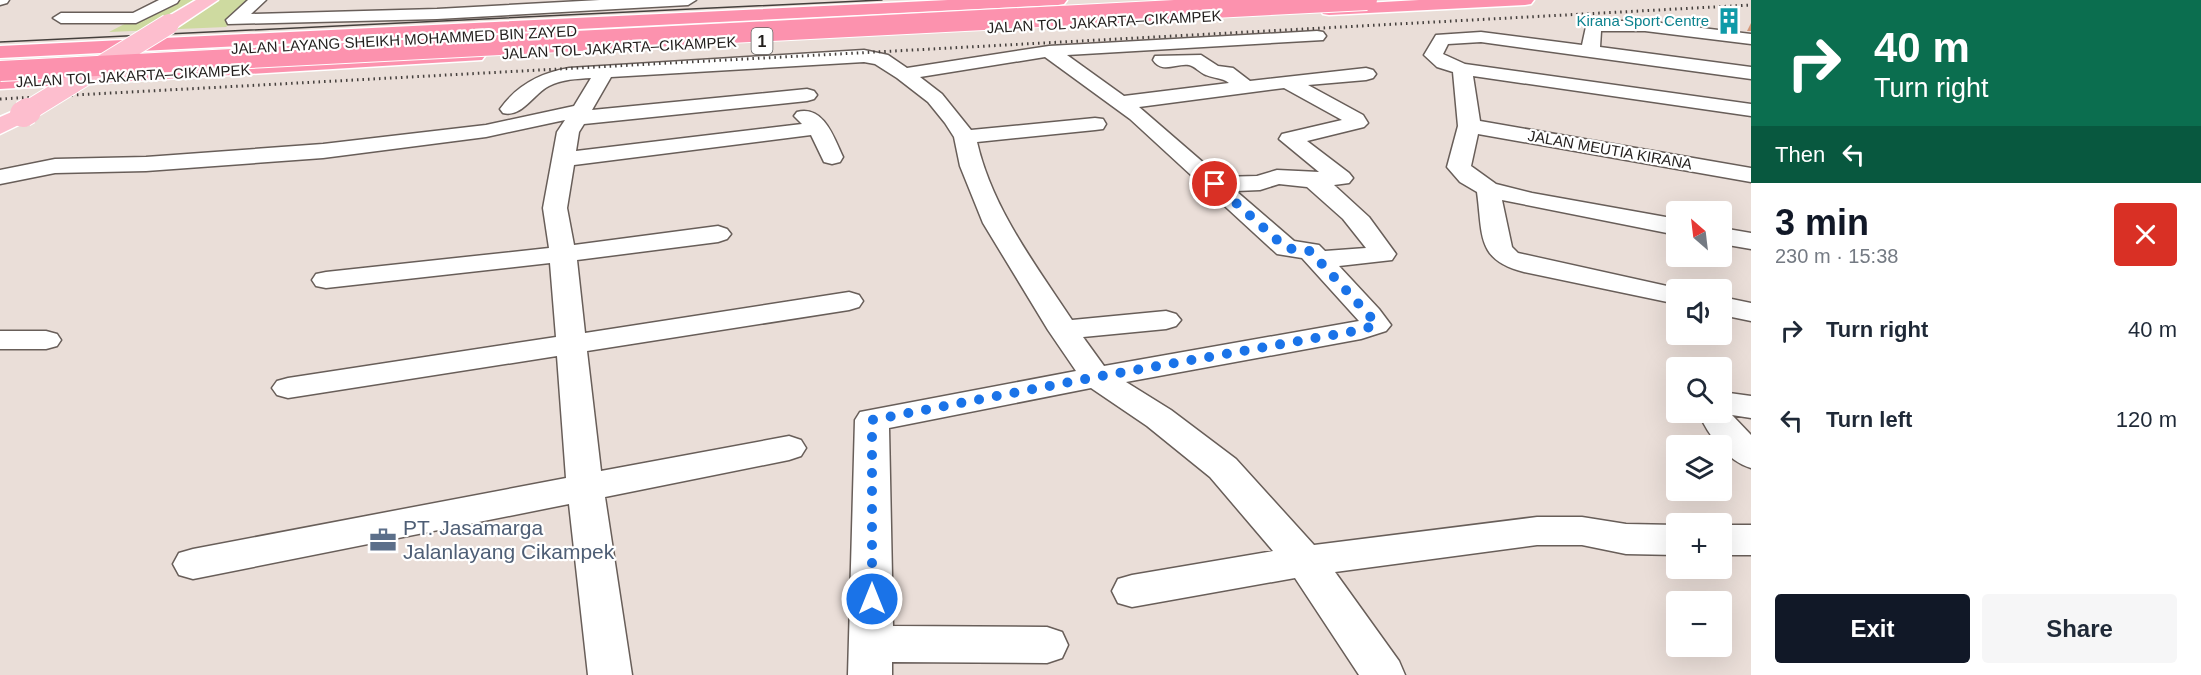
<!DOCTYPE html>
<meta charset="utf-8">
<style>
body{margin:0;font-family:Arial,sans-serif;background:#f6f6f7;color:#1f2937;height:100vh;display:flex;flex-direction:column;font-size:22px;white-space:nowrap}
*{box-sizing:border-box;margin:0}
p{font-size:20px;color:#747a83}
.icon{flex:none;width:33px;height:33px;fill:none;stroke:currentColor;stroke-width:2;stroke-linecap:round;stroke-linejoin:round}
.map{position:relative;flex:1;overflow:hidden}
.details{display:flex;flex-direction:column;background:#fff;width:450px}
.details>*{flex:none}
.top-card{background:#0b6e4f;color:#fff;overflow:hidden}
.needle{width:39px;rotate:332deg}
.tools{position:absolute;left:1666px;top:201px;display:grid;gap:12px}
.tools a{display:grid;place-items:center;width:66px;height:66px;border-radius:6px;background:#fff;box-shadow:0 6px 24px #0002;font-size:30px}
.pin{position:absolute;display:grid;place-items:center;width:51px;height:51px;color:#fff;margin:-26px;border:3px solid #fff;border-radius:50%;box-shadow:0 2px 6px #0007}
.me{position:absolute;width:66px;margin:-33px;rotate:0deg;stroke-linejoin:round;filter:drop-shadow(0 0 4px #0008)}
.turn{display:flex;align-items:center;gap:21px;height:126px;padding:0 24px;font-size:27px}
.turn .icon{width:78px;height:78px;stroke-width:2.5}
.turn b{display:block;font-size:42px;line-height:51px}
.then{display:flex;align-items:center;height:57px;padding:0 24px;background:#0003;gap:12px;font-size:22px}
.round{display:grid;place-items:center;flex:none;width:63px;height:63px;border-radius:6px;background:#f6f6f7}
.overview{display:flex;align-items:center;justify-content:space-between;height:102px;padding:0 24px}
h1{font-size:36px;font-weight:700;line-height:45px;color:#111827}
.primary-button{display:flex;gap:12px;margin-top:auto;padding:12px 24px}
.primary-button a{flex:1;height:69px;border-radius:6px;background:#111827;color:#fff;font-size:24px;font-weight:700;line-height:69px;text-align:center}
.primary-button a+a{background:#f6f6f7;color:#1f2937}
ul{padding:0;list-style:none}
li{display:flex;align-items:center;gap:18px;height:90px;padding:0 24px}
li div{flex:1}
li b{display:block;font-size:22px}
li em{font-style:normal}
main{display:flex;flex:1;min-height:0}
.map>svg:first-child{display:block}
.green{fill:#cedaa0}
.lines{fill:none;stroke-linecap:round;stroke-linejoin:round}
.minor-casing{stroke:#685e59;stroke-width:3}
.major-casing{stroke:#fff;stroke-width:3}
.highway-casing{stroke:#fff;stroke-width:3}
.minor{fill:#fff;fill-rule:evenodd}
.major{fill:#fdbece;fill-rule:evenodd}
.highway{fill:#fc92ae;fill-rule:evenodd}
.tram{stroke:#443f3c;stroke-width:1.5}
.rail{stroke:#443f3c;stroke-width:3;stroke-dasharray:1.5 4;stroke-linecap:butt}
.major-bridge-far1-casing{stroke:#fff;stroke-width:22;stroke-linecap:butt}
.major-bridge-casing{stroke:#fff;stroke-width:28;stroke-linecap:butt}
.highway-bridge-casing{stroke:#fff;stroke-width:22;stroke-linecap:butt}
.major-bridge-far1{stroke:#fdbece;stroke-width:20}
.major-bridge{stroke:#fdbece;stroke-width:26}
.highway-bridge{stroke:#fc92ae;stroke-width:20}
.wall{fill:#d4997a}
.route{stroke:#1a73e8;stroke-width:10;stroke-dasharray:0 18}
.labels{text-anchor:middle;stroke-width:4.5;stroke-linejoin:round;paint-order:stroke}
.far-culture-label{font-size:15px;fill:#0d838f;stroke:#fff;text-anchor:end}
.far-street-label{font-size:15px;fill:#221e1c;stroke:#fff}
.shield{fill:#fff;stroke:#646260;stroke-width:1.5}
.shield-label{font-size:16px;font-weight:bold;fill:#221e1c}
.near-service-label{font-size:21px;fill:#4e5e75;stroke:#fff;text-anchor:start}
</style>
<main>
<div class="map">
<svg width="1751" height="675" viewBox="0 0 1751 675">
<rect width="100%" height="100%" fill="#eaded8"/>
<!-- green -->
<path class="green" d="M171 0H258L226 27 109 32Z"/>
<g class="lines">
<defs>
<path id="minor" d="M0 0H9L7 3 0 5Z
M159 0H179L177 3 136 23H61L53 18 61 13H133Z
M248 0H266L251 14 437 9 600 0H696L688 5 437 19 228 24 226 20Z
M1593 21H1645L1751 34V44L1645 31H1601L1600 47 1751 67V79L1481 42 1448 44 1443 54 1465 64 1751 104V116L1473 76 1480 121 1751 168V182L1478 134 1471 166 1496 184 1532 193 1677 219V235L1502 200 1512 247 1518 253 1685 290H1677V304L1524 272C1476 260 1483 235 1477 192L1460 182 1447 167 1458 126 1453 72 1437 67 1424 55 1436 35 1481 32 1582 45 1587 22Z
M1317 31 1323 32 1326 36 1323 40 1067 55 1124 96 1229 83C1221 77 1215 79 1206 75 1200 73 1195 66 1189 65 1176 63 1162 74 1153 60L1155 56 1201 55 1218 66 1233 68 1250 81 1366 68 1373 70 1376 74 1373 78 1366 80 1308 85 1363 115 1368 123 1364 127 1307 141 1349 173 1353 178 1349 183 1334 185 1369 217 1396 254 1392 260 1339 266 1379 309 1391 325 1386 331 1361 339 1126 382 1171 410 1236 459 1314 545 1537 517H1582L1626 524 1677 525V555L1626 554 1582 545H1537L1335 572 1399 661 1405 675H1359L1295 578 1132 607 1118 603 1112 591 1118 579 1132 575 1273 551 1210 477 1147 426 1091 388 889 428 893 626 1047 627 1062 632 1068 645 1062 658 1047 663 892 662V675H848L855 420 860 412 1076 371 1048 330 983 223 960 166 954 137 945 123 928 102 897 78 875 64 864 62 611 77 592 110 807 89 814 91 817 95 814 99 807 101 584 124 579 132 576 151 802 124 794 116 797 112C824 105 834 138 843 157L840 162 832 164 824 162 811 135 574 165 567 208 574 245 718 226 727 229 731 234 727 239 718 242 577 260 585 333 849 292 859 295 863 301 859 307 849 310 587 351 601 471 789 436 801 440 806 448 801 456 789 460 605 497 632 675H588L569 504 193 579 179 575 173 564 179 553 193 549 566 478 557 356 288 398 277 395 272 388 277 381 288 378 556 337 550 263 326 288 316 286 312 280 316 274 326 272 549 248 543 208 557 132 565 120 486 137 323 158 146 171 55 173 0 184V170L55 159 146 157 323 144 486 125 574 106 591 78C577 79 562 79 549 86 533 94 522 118 503 113L500 109C517 85 540 73 569 68L864 50 888 55 907 68 1049 46ZM1045 57 1130 119 1277 254 1302 258 1359 321 1104 366 1083 337 1166 329 1176 326 1181 320 1176 314 1166 311 1072 320C1035 264 992 208 977 142L1095 130 1103 129 1106 124 1103 119 1095 118 971 130 942 94 920 77ZM1284 88 1342 120 1282 134 1279 139 1319 172 1277 170 1257 176 1220 177 1139 107ZM1279 184 1307 187 1343 219 1366 248 1325 251 1319 245 1294 241 1236 191 1260 190Z
M1722 228 1751 233V249L1722 244Z
M1722 297 1751 303V321L1722 315Z
M0 331H46L57 334 61 340 57 346 46 349H0Z
M1722 392 1751 396V418L1732 415 1751 435V468C1727 461 1708 435 1698 412H1722Z
M1722 525H1751V555H1722Z"/>
<path id="major" d="M196 0H218L176 28H162L160 24 162 20Z
M23 107 31 109 34 114 31 119 0 134V117Z"/>
<path id="highway" d="M948 0H1067L1064 4 1058 5 0 58V46Z
M1419 0H1534L1531 4 1525 5 1329 15 1323 14 1320 10 1323 6 1329 5Z
M475 50 482 52 485 56 482 60 0 89V77Z"/>
</defs>
<!-- minor casing -->
<use href="#minor" class="minor-casing"/>
<!-- major casing -->
<use href="#major" class="major-casing"/>
<!-- highway casing -->
<use href="#highway" class="highway-casing"/>
<!-- minor -->
<use href="#minor" class="minor"/>
<!-- major -->
<use href="#major" class="major"/>
<!-- highway -->
<use href="#highway" class="highway"/>
<!-- tram -->
<path class="tram" d="M0 42 882 0"/>
<!-- rail -->
<path class="rail" d="M0 99 1751 5"/>
<defs>
<path id="major-bridge-far1" d="M26 112 169 24"/>
<path id="major-bridge" d="M23 114 28 111"/>
<path id="highway-bridge" d="M0 71 1367 0"/>
</defs>
<!-- major-bridge-far1 casing -->
<use href="#major-bridge-far1" class="major-bridge-far1-casing"/>
<!-- major-bridge casing -->
<use href="#major-bridge" class="major-bridge-casing"/>
<!-- highway-bridge casing -->
<use href="#highway-bridge" class="highway-bridge-casing"/>
<!-- major-bridge-far1 -->
<use href="#major-bridge-far1" class="major-bridge-far1"/>
<!-- major-bridge -->
<use href="#major-bridge" class="major-bridge"/>
<!-- highway-bridge -->
<use href="#highway-bridge" class="highway-bridge"/>
</g>
<!-- wall -->
<path class="wall" d="M1751 23V31H1747Z"/>
<g class="lines">
<!-- route -->
<path class="route" d="M872 599V420L1096 377 1361 330 1376 325 1369 315 1310 251 1286 248 1215 184"/>
</g>
<!-- icons -->
<defs>
<symbol id="building-bare" viewBox="-9 -9 18 18"><path d="M-4-6H4V6H1V3H-1V6H-4ZM-2.5-4.3h1.7v1.8h-1.7ZM.8-4.3h1.7v1.8H.8ZM-2.5-1h1.7V.8h-1.7ZM.8-1h1.7V.8H.8Z" fill="#0f9aa8" stroke="#fff" stroke-width="2.5" paint-order="stroke"/></symbol>
<symbol id="office-bare" viewBox="-9 -9 18 18"><path d="M-6-3h4V-5.5h4V-3h4V5H-6ZM-1-4.5V-3h2v-1.5ZM-6 0V1H6V0Z" fill="#5c6f8a" stroke="#fff" stroke-width="2.5" paint-order="stroke"/></symbol>
</defs>
<g fill-rule="evenodd">
<use href="#building-bare" x="1710" y="2" width="38" height="38"/>
<use href="#office-bare" x="364" y="521" width="38" height="38"/>
</g>
<g class="labels">
<!-- far-culture labels -->
<g class="far-culture-label">
<text x="1709" y="26">Kirana Sport Centre</text>
</g>
<!-- far-street labels -->
<g class="far-street-label">
<text transform="translate(1104 22) rotate(-3)" y="5">JALAN TOL JAKARTA–CIKAMPEK</text>
<text transform="translate(404 40) rotate(-3)" y="5">JALAN LAYANG SHEIKH MOHAMMED BIN ZAYED</text>
<text transform="translate(619 48) rotate(-3)" y="5">JALAN TOL JAKARTA–CIKAMPEK</text>
<text transform="translate(133 76) rotate(-3)" y="5">JALAN TOL JAKARTA–CIKAMPEK</text>
<text transform="translate(1610 150) rotate(10)" y="5">JALAN MEUTIA KIRANA</text>
</g>
<!-- shield labels -->
<rect class="shield" x="751.5" y="28" width="21" height="26" rx="4.5"/>
<g class="shield-label">
<text x="762" y="47">1</text>
</g>
<!-- near-service labels -->
<g class="near-service-label">
<text x="403" y="535">PT. Jasamarga<tspan x="403" dy="24">Jalanlayang Cikampek</tspan></text>
</g>
</g>
</svg>
<div class="tools">
<a><svg class="needle" viewBox="-14 -14 28 28"><path d="M0-13l5 13h-10z" fill="#e53935"/><path d="M0 13l5-13h-10z" fill="#747a83"/></svg></a>
<a><svg class="icon" aria-label="sound" viewBox="0 0 24 24"><path d="M4 9h4l5-4v14l-5-4H4zM17 9q2 3 0 6"/></svg></a>
<a><svg class="icon" aria-label="search" viewBox="0 0 24 24"><circle cx="10" cy="10" r="6"/><path d="M15 15l6 6"/></svg></a>
<a><svg class="icon" aria-label="layers" viewBox="0 0 24 24"><path d="M12 4l9 5-9 5-9-5zM3 14l9 5 9-5"/></svg></a>
<a>+</a>
<a>−</a>
</div>
<div class="pin" style="left:1215px;top:184px;background:#d93025"><svg class="icon" aria-label="arrive" viewBox="0 0 24 24"><path d="M6 21V4h12l-3 4 3 4H6"/></svg></div>
<svg class="me" style="left:872px;top:599px" viewBox="-20 -20 40 40"><circle r="17" fill="#1a73e8" stroke="#fff" stroke-width="3"/><path d="M0-11L8 9 0 5-8 9z" fill="#fff"/></svg>
</div>
<section class="details">
<div class="top-card">
<div class="turn"><svg class="icon" aria-label="right" viewBox="0 0 24 24"><path d="M7 20v-9h11M14 6l5 5-5 5"/></svg><div><b>40 m</b>Turn right</div></div>
<div class="then">Then<svg class="icon" aria-label="left" viewBox="0 0 24 24"><path d="M17 20v-9H6M10 6l-5 5 5 5"/></svg></div>
</div>
<div class="overview"><div><h1>3 min</h1><p>230 m · 15:38</p></div><a class="round" style="background:#d93025;color:#fff"><svg class="icon" aria-label="close" viewBox="0 0 24 24"><path d="M6 6l12 12M18 6L6 18"/></svg></a></div>
<ul>
<li><svg class="icon" aria-label="right" viewBox="0 0 24 24"><path d="M7 20v-9h11M14 6l5 5-5 5"/></svg><div><b>Turn right</b></div><em>40 m</em></li>
<li><svg class="icon" aria-label="left" viewBox="0 0 24 24"><path d="M17 20v-9H6M10 6l-5 5 5 5"/></svg><div><b>Turn left</b></div><em>120 m</em></li>
</ul>
<div class="primary-button"><a>Exit</a><a>Share</a></div>
</section>
</main>
